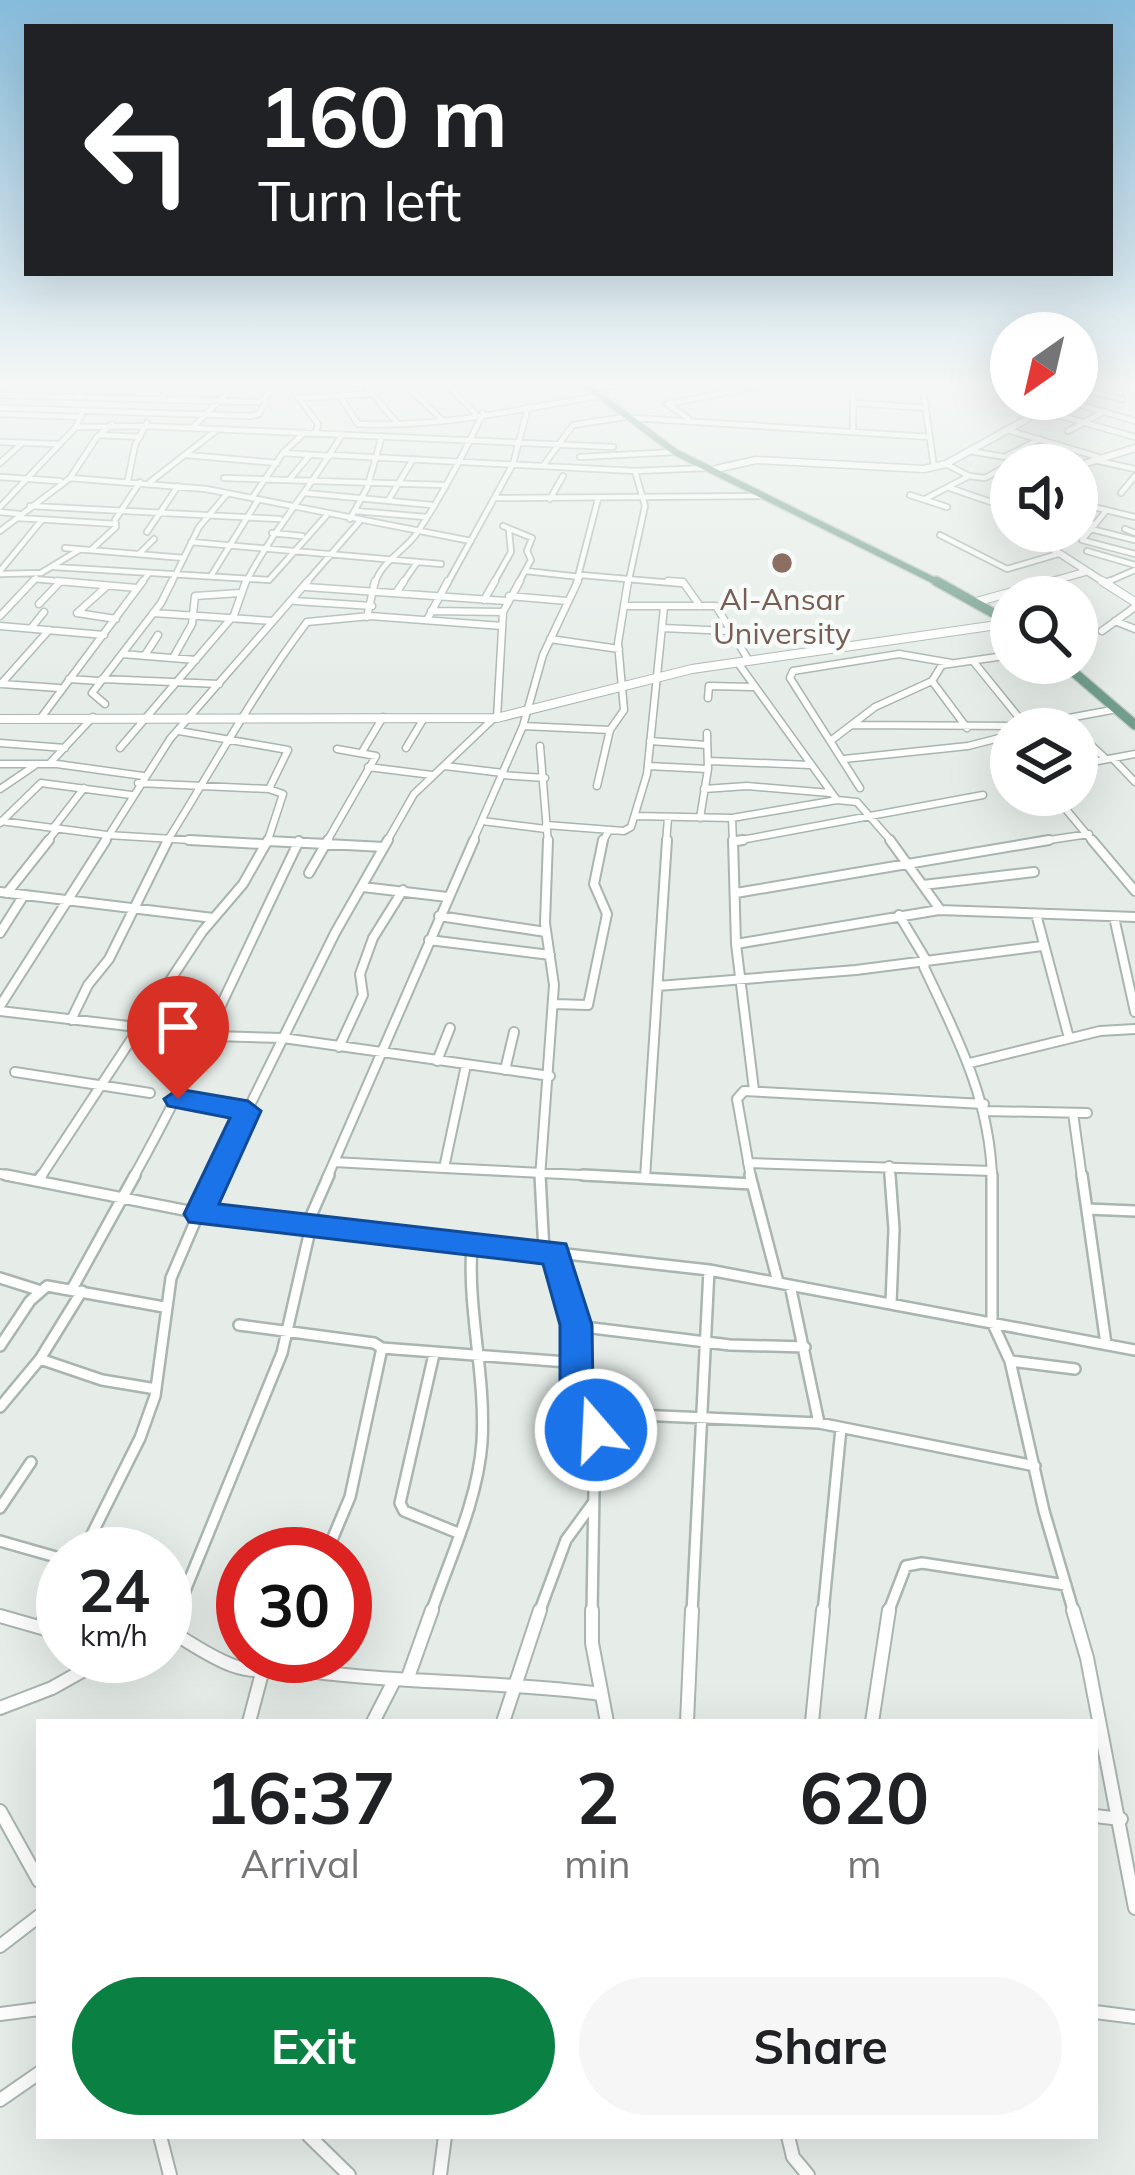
<!DOCTYPE html>
<style>
body{margin:0;font-family:Mulish,sans-serif;background:#f6f6f6;color:#202124;height:100vh;display:flex;flex-direction:column;font-size:45px;white-space:nowrap}
*{box-sizing:border-box;margin:0}
p{font-size:39px;color:#757577}
.icon{flex:none;width:66px;height:66px;fill:none;stroke:currentColor;stroke-width:2;stroke-linecap:round;stroke-linejoin:round}
.map{position:relative;flex:1;overflow:hidden}
.drawer{position:absolute;left:36px;top:1719px;width:1062px;height:420px;display:flex;flex-direction:column;background:#fff;border-radius:0px;box-shadow:0 12px 48px #0002}
.drawer>*{flex:none}
.hud{position:absolute;left:24px;top:24px;width:1089px;height:252px;border-radius:0px;box-shadow:0 12px 48px #0002;background:#202124;color:#fff;overflow:hidden}
.needle{width:78px;rotate:214deg}
.tools{position:absolute;left:990px;top:312px;display:grid;gap:24px}
.tools a{display:grid;place-items:center;width:108px;height:108px;border-radius:50%;background:#fff;box-shadow:0 12px 48px #0002;font-size:60px}
.speed{position:absolute;left:36px;top:1527px;display:flex;gap:24px;font-size:60px;font-weight:700;text-align:center}
.speed>*{display:grid;place-content:center;width:156px;height:156px;border-radius:50%;background:#fff;box-shadow:0 12px 48px #0002;line-height:1}
.speed small{font-size:30px;font-weight:400}
.speed .limit{border:18px solid #d22;background:#fff;color:#111}
.pin{position:absolute;display:grid;place-items:center;width:102px;height:102px;color:#fff;margin:-123px -51px;border-radius:50% 50% 50% 0;rotate:-45deg;box-shadow:0 0 12px #0007}
.pin .icon{rotate:45deg}
.me{position:absolute;width:132px;margin:-66px;rotate:341deg;stroke-linejoin:round;filter:drop-shadow(0 0 9px #0008)}
.turn{display:flex;align-items:center;gap:42px;height:252px;padding:0 36px;font-size:54px}
.turn .icon{width:156px;height:156px;stroke-width:2.5}
.turn b{display:block;font-size:84px;line-height:102px}
.eta{display:flex;justify-content:space-evenly;align-items:center;height:204px;text-align:center}
.eta b{font-size:72px;font-weight:700;line-height:84px}
.primary-button{display:flex;gap:24px;margin-top:auto;padding:24px 36px}
.primary-button a{flex:1;height:138px;border-radius:72px;background:#0b8043;color:#fff;font-size:48px;font-weight:700;line-height:138px;text-align:center}
.primary-button a+a{background:#f6f6f6;color:#202124}
.map>svg:first-child{display:block}
.lines{fill:none;stroke-linecap:round;stroke-linejoin:round}
.minor-far4-casing{stroke:#a9b5af;stroke-width:8}
.minor-far3-casing{stroke:#a9b5af;stroke-width:9}
.minor-far2-casing{stroke:#a9b5af;stroke-width:12}
.minor-far1-casing{stroke:#a9b5af;stroke-width:14}
.minor-casing{stroke:#a9b5af;stroke-width:16}
.tertiary-far1-casing{stroke:#a9b5af;stroke-width:9}
.tertiary-casing{stroke:#a9b5af;stroke-width:10}
.primary-far1-casing{stroke:#c3c9c6;stroke-width:9}
.primary-casing{stroke:#c3c9c6;stroke-width:12}
.minor-far4{stroke:#fff;stroke-width:4.5}
.minor-far3{stroke:#fff;stroke-width:6}
.minor-far2{stroke:#fff;stroke-width:8}
.minor-far1{stroke:#fff;stroke-width:9}
.minor{stroke:#fff;stroke-width:12}
.tertiary-far1{stroke:#fff;stroke-width:6}
.tertiary{stroke:#fff;stroke-width:8}
.primary-far1{stroke:#709d8c;stroke-width:6}
.primary{stroke:#709d8c;stroke-width:9}
.route{fill:#1a73e8;stroke:#114b97;stroke-width:3}
.education-dot{fill:#8d6e63;stroke:#f6faf8;stroke-width:4.5}
.labels{text-anchor:middle;stroke-width:9;stroke-linejoin:round;paint-order:stroke}
.far-education-label{font-size:30px;fill:#785e54;stroke:#f6faf8}
</style>
<div class="map">
<svg width="1135" height="2175" viewBox="0 0 1135 2175">
<rect width="100%" height="100%" fill="#e6ede9"/>
<g class="lines">
<defs>
<path id="minor-far4" d="M288 383 318 424 316 433
M363 383 397 423
M404 383 441 419
M446 383 475 413
M853 383V431
M922 383 934 467
M964 383 1011 385
M1077 388 1122 399
M590 389 629 383
M0 395 259 402 282 383
M78 396 90 383
M340 396 358 424C440 428 519 409 600 396
M298 398 372 394
M160 399 174 383
M1060 399 1135 421
M856 403 926 408
M1026 406 1135 437
M0 408 251 416 259 414 266 401
M0 414 80 417
M634 418 930 437
M688 418 667 404 776 383
M76 427 146 426 613 447
M193 427 237 383
M1007 430 1098 457
M1068 431 1103 412
M99 435 140 437
M0 442 58 444
M1021 450 1071 465
M969 451 1005 457 1040 439
M283 453 330 456
M187 455 277 463
M331 455 635 471 707 468
M580 457 675 452
M1094 460 1135 469
M0 463 21 444
M543 466 573 425 625 417
M969 476 985 478 1005 467
M0 477 60 481
M70 478 206 489 471 541
M224 478 444 485
M128 480 135 445 147 423
M289 480 309 456
M150 482 218 429
M950 488 1011 509
M305 493 432 505
M1121 493 1135 476
M910 495 947 507
M252 498 283 453 304 433
M495 498 763 496
M550 499 563 476
M925 499 969 476 946 464
M388 501 413 459
M1077 503 1135 517
M30 506 280 519
M0 507 76 427 83 411
M356 511 426 517
M1106 511 1082 540 1135 554
M0 512 19 514
M18 518 116 524
M350 519 367 488 382 436
M1077 520 1095 525
M503 526 532 538 527 551 531 560 518 584
M1091 529 1135 540
M1125 529 1135 533
M0 531 70 478 97 437 112 424
M147 532 178 486
M272 533 302 536
M940 535 1007 569 1058 554
M191 542 441 564
M65 548 184 558
M92 549 116 527 115 520 140 482
M1087 551 1135 565
M139 554 154 539
M54 567 269 580 326 516
M0 571 41 521
M526 571 580 577
M0 574 41 573 79 550
M581 575 684 584
M211 576 258 500
M34 579 91 584
M1105 583 1135 570
M30 584 36 578
M141 584 149 573
M171 584 199 527 226 495
M245 584C272 531 311 488 341 436
M305 584 359 522
M375 584C380 562 405 551 417 533 443 494 464 454 483 413
M402 584 416 564
M447 584 513 464 528 407
M493 584 511 552 509 531
M576 584 598 499
M628 584 645 506 635 471"/>
<path id="minor-far3" d="M57 581 137 588
M668 581 683 582 700 606
M1105 583 1110 581
M306 587 506 601
M396 593 404 581
M509 596 567 601
M484 600 495 581
M295 601 372 606
M39 604 59 583
M627 606H716L749 661
M431 611 503 612
M77 613 116 619
M77 613 106 587
M153 613 273 621
M0 616 33 581
M367 617 375 581
M428 618 448 581
M1115 621 1135 629
M0 626 104 635
M32 627 44 612
M662 628 730 631
M1102 631 1135 607
M550 639 619 649
M122 654 196 660
M145 655 158 635
M173 658 192 624 195 596 240 593
M973 661 1025 725
M738 663 837 800
M69 679 99 681
M102 679 219 684
M932 681 967 728
M1 684 49 630
M2 684 59 688
M708 698 709 686 753 687
M105 704 92 693 161 603 172 581
M497 718 503 612 520 581
M40 719 143 581
M852 725 1026 726 1117 709
M523 726 610 730
M179 731 288 750 269 789
M1077 732 1106 759
M833 739 875 707 932 681 942 665 1011 655
M650 741 707 745
M0 743 65 748
M540 746 548 843
M120 748 234 615 246 581
M406 748 424 718
M362 752 383 717
M844 759 968 746 1011 735
M1113 759 1135 782
M709 761 810 765
M50 763 93 717
M0 764H57L143 776
M1077 765 1135 754
M445 766 503 773
M648 766 708 769
M368 767 432 775
M502 775 545 778
M138 783 269 789 283 794 267 843
M597 786 610 730 624 710 618 643 628 581
M860 788 790 678 793 671 899 654 951 663
M0 789 34 766
M704 789 747 786 830 793
M1054 795 1094 843
M636 816 732 818 837 800 857 802 893 843
M700 818 708 769 707 733
M732 818 733 843
M0 821 107 835 240 843
M482 821 546 829
M0 823 41 783 131 795
M546 825 624 831 631 827 647 774 664 607
M54 827 84 788
M268 841 302 843
M736 841 983 795
M46 843 57 829
M104 843 170 739 308 581
M166 843C213 768 254 692 307 622L370 616 502 626
M326 843 376 756 337 749
M386 843 414 794 494 718
M472 843 523 726 543 655 578 581
M602 843 609 830
M666 843 668 818
M1029 843 1089 834"/>
<path id="minor-far2" d="M189 840 261 844
M733 840 736 944 754 1090
M890 840 939 908
M1092 840 1135 891
M268 841 384 847
M736 841 743 840
M309 873 328 840
M923 885 1034 872
M363 887 447 897
M0 892 213 918
M7 893 49 840
M736 893 1049 840
M1036 914 1069 1038
M899 915 926 960 924 967C957 1037 990 1099 992 1178
M439 916 546 932
M1114 917 1135 1012
M0 933 24 895
M429 940 550 955
M736 944 939 910 1135 917
M658 986 856 970 1042 946
M553 1004 588 1005 607 914 594 884 603 840
M0 1006 106 840
M0 1011 214 1036 283 1038 550 1076
M71 1020 88 985 109 959 168 840
M339 1047 363 995 360 974 373 938 403 890
M437 1061 450 1028
M970 1063 1100 1031 1135 1029
M466 1065 444 1168 640 1178
M505 1070 514 1032
M15 1072 150 1093
M178 1099 247 1111
M985 1111 1087 1113
M1073 1113 1082 1178
M334 1162 444 1168
M748 1163 992 1171
M889 1166 890 1178
M0 1174 21 1178
M40 1178 202 932 243 884 268 840
M133 1178C194 1069 244 954 299 841
M214 1178 335 933 388 840
M327 1178 474 840
M540 1178 554 985 545 923 548 840
M645 1178 667 840
M751 1178 737 1099 744 1091 984 1104"/>
<path id="minor-far1" d="M6 1175 199 1213 709 1270 1135 1350
M540 1175 544 1252
M583 1175 752 1184
M750 1175 778 1282
M890 1175 894 1229 891 1303
M992 1175V1322L1010 1361 1044 1511 1074 1613
M1082 1175 1106 1344
M38 1181 42 1175
M1087 1209 1135 1211
M307 1225 329 1175
M555 1253 576 1326 577 1398 591 1413 595 1429 592 1613
M0 1278 38 1290
M790 1285 819 1423
M72 1289 135 1175
M239 1325 374 1343 382 1348 580 1363
M576 1326 730 1345 805 1347
M0 1346 30 1301 47 1286 164 1307
M434 1354 400 1503 404 1511 458 1533
M40 1359 102 1380 156 1389
M1011 1361 1075 1369
M0 1407 40 1359 82 1291
M591 1413 819 1423 1035 1466
M0 1508 31 1462
M0 1541 63 1559
M82 1554 140 1438 155 1396 171 1278 215 1175
M326 1554 350 1497 382 1348
M48 1613 63 1588
M169 1613 180 1603 282 1353 311 1226
M431 1613C450 1558 478 1500 482 1442 486 1375 467 1310 472 1244
M539 1613 566 1540 593 1503
M692 1613 709 1270
M823 1613 841 1428
M888 1613 906 1566 922 1563 1066 1585"/>
<path id="minor" d="M592 1610V1643L607 1722
M1073 1610 1087 1658 1135 1908
M0 1616 63 1634
M165 1617 173 1610
M40 1627 50 1610
M165 1628C201 1648 238 1681 280 1667 387 1684 494 1680 601 1694
M407 1680 432 1610
M0 1708 52 1688 109 1656
M249 1722 262 1673
M373 1722 395 1679
M503 1722 540 1610
M687 1722 692 1610
M812 1722 823 1610
M872 1722 889 1610
M0 1811 39 1881
M1095 1816 1121 1819
M0 1946 39 1916
M1095 2012 1135 2017
M0 2014 39 2009
M0 2100 39 2073
M160 2136 170 2175
M309 2136 349 2175
M788 2136 793 2157 808 2175
M440 2175 445 2136"/>
<path id="tertiary-far1" d="M1077 466 1135 448
M716 469 756 460 924 469 946 464 1027 419 1030 411 1020 399
M1025 531 1107 584
M1042 584 1085 572"/>
<path id="tertiary" d="M1102 581 1135 602
M976 602 1052 581
M0 719 497 718 692 669 1011 623"/>
<path id="primary-far1" d="M583 383 675 452 941 584"/>
<path id="primary" d="M936 581 1011 623
M1063 663 1135 725"/>
</defs>
<!-- minor-far4 casing -->
<use href="#minor-far4" class="minor-far4-casing"/>
<!-- minor-far3 casing -->
<use href="#minor-far3" class="minor-far3-casing"/>
<!-- minor-far2 casing -->
<use href="#minor-far2" class="minor-far2-casing"/>
<!-- minor-far1 casing -->
<use href="#minor-far1" class="minor-far1-casing"/>
<!-- minor casing -->
<use href="#minor" class="minor-casing"/>
<!-- tertiary-far1 casing -->
<use href="#tertiary-far1" class="tertiary-far1-casing"/>
<!-- tertiary casing -->
<use href="#tertiary" class="tertiary-casing"/>
<!-- primary-far1 casing -->
<use href="#primary-far1" class="primary-far1-casing"/>
<!-- primary casing -->
<use href="#primary" class="primary-casing"/>
<!-- minor-far4 -->
<use href="#minor-far4" class="minor-far4"/>
<!-- minor-far3 -->
<use href="#minor-far3" class="minor-far3"/>
<!-- minor-far2 -->
<use href="#minor-far2" class="minor-far2"/>
<!-- minor-far1 -->
<use href="#minor-far1" class="minor-far1"/>
<!-- minor -->
<use href="#minor" class="minor"/>
<!-- tertiary-far1 -->
<use href="#tertiary-far1" class="tertiary-far1"/>
<!-- tertiary -->
<use href="#tertiary" class="tertiary"/>
<!-- primary-far1 -->
<use href="#primary-far1" class="primary-far1"/>
<!-- primary -->
<use href="#primary" class="primary"/>
</g>
<!-- sky -->
<linearGradient id="sky" x2="0" y2="1"><stop stop-color="#87bcdc"/><stop offset="0.56" stop-color="#f4f7f5"/><stop offset="1" stop-color="#f4f7f5" stop-opacity="0"/></linearGradient>
<rect width="1135" height="687" fill="url(#sky)"/>
<!-- route -->
<path class="route" d="M178 1089 248 1101 261 1111 219 1204 566 1244 592 1325 593 1393 613 1430 608 1440 596 1445 583 1440 560 1398V1325L543 1264 189 1222 184 1214 230 1118 168 1106 164 1099Z"/>
<!-- markers -->
<circle class="education-dot" cx="782" cy="563" r="12"/>
<g class="labels">
<!-- far-education labels -->
<g class="far-education-label">
<text x="782" y="610">Al-Ansar<tspan x="782" dy="34">University</tspan></text>
</g>
</g>
</svg>
<div class="tools">
<a><svg class="needle" viewBox="-14 -14 28 28"><path d="M0-13l5 13h-10z" fill="#e53935"/><path d="M0 13l5-13h-10z" fill="#757577"/></svg></a>
<a><svg class="icon" aria-label="sound" viewBox="0 0 24 24"><path d="M4 9h4l5-4v14l-5-4H4zM17 9q2 3 0 6"/></svg></a>
<a><svg class="icon" aria-label="search" viewBox="0 0 24 24"><circle cx="10" cy="10" r="6"/><path d="M15 15l6 6"/></svg></a>
<a><svg class="icon" aria-label="layers" viewBox="0 0 24 24"><path d="M12 4l9 5-9 5-9-5zM3 14l9 5 9-5"/></svg></a>
</div>
<div class="speed"><div>24<small>km/h</small></div><div class="limit">30</div></div>
<div class="pin" style="left:178px;top:1099px;background:#d93025"><svg class="icon" aria-label="arrive" viewBox="0 0 24 24"><path d="M6 21V4h12l-3 4 3 4H6"/></svg></div>
<svg class="me" style="left:596px;top:1430px" viewBox="-20 -20 40 40"><circle r="17" fill="#1a73e8" stroke="#fff" stroke-width="3"/><path d="M0-11L8 9 0 5-8 9z" fill="#fff"/></svg>
<div class="hud">
<div class="turn"><svg class="icon" aria-label="left" viewBox="0 0 24 24"><path d="M17 20v-9H6M10 6l-5 5 5 5"/></svg><div><b>160 m</b>Turn left</div></div>
</div>
<section class="drawer">
<div class="eta">
<div><b>16:37</b><p>Arrival</p></div>
<div><b>2</b><p>min</p></div>
<div><b>620</b><p>m</p></div>
</div>
<div class="primary-button"><a>Exit</a><a>Share</a></div>
</section>
</div>
